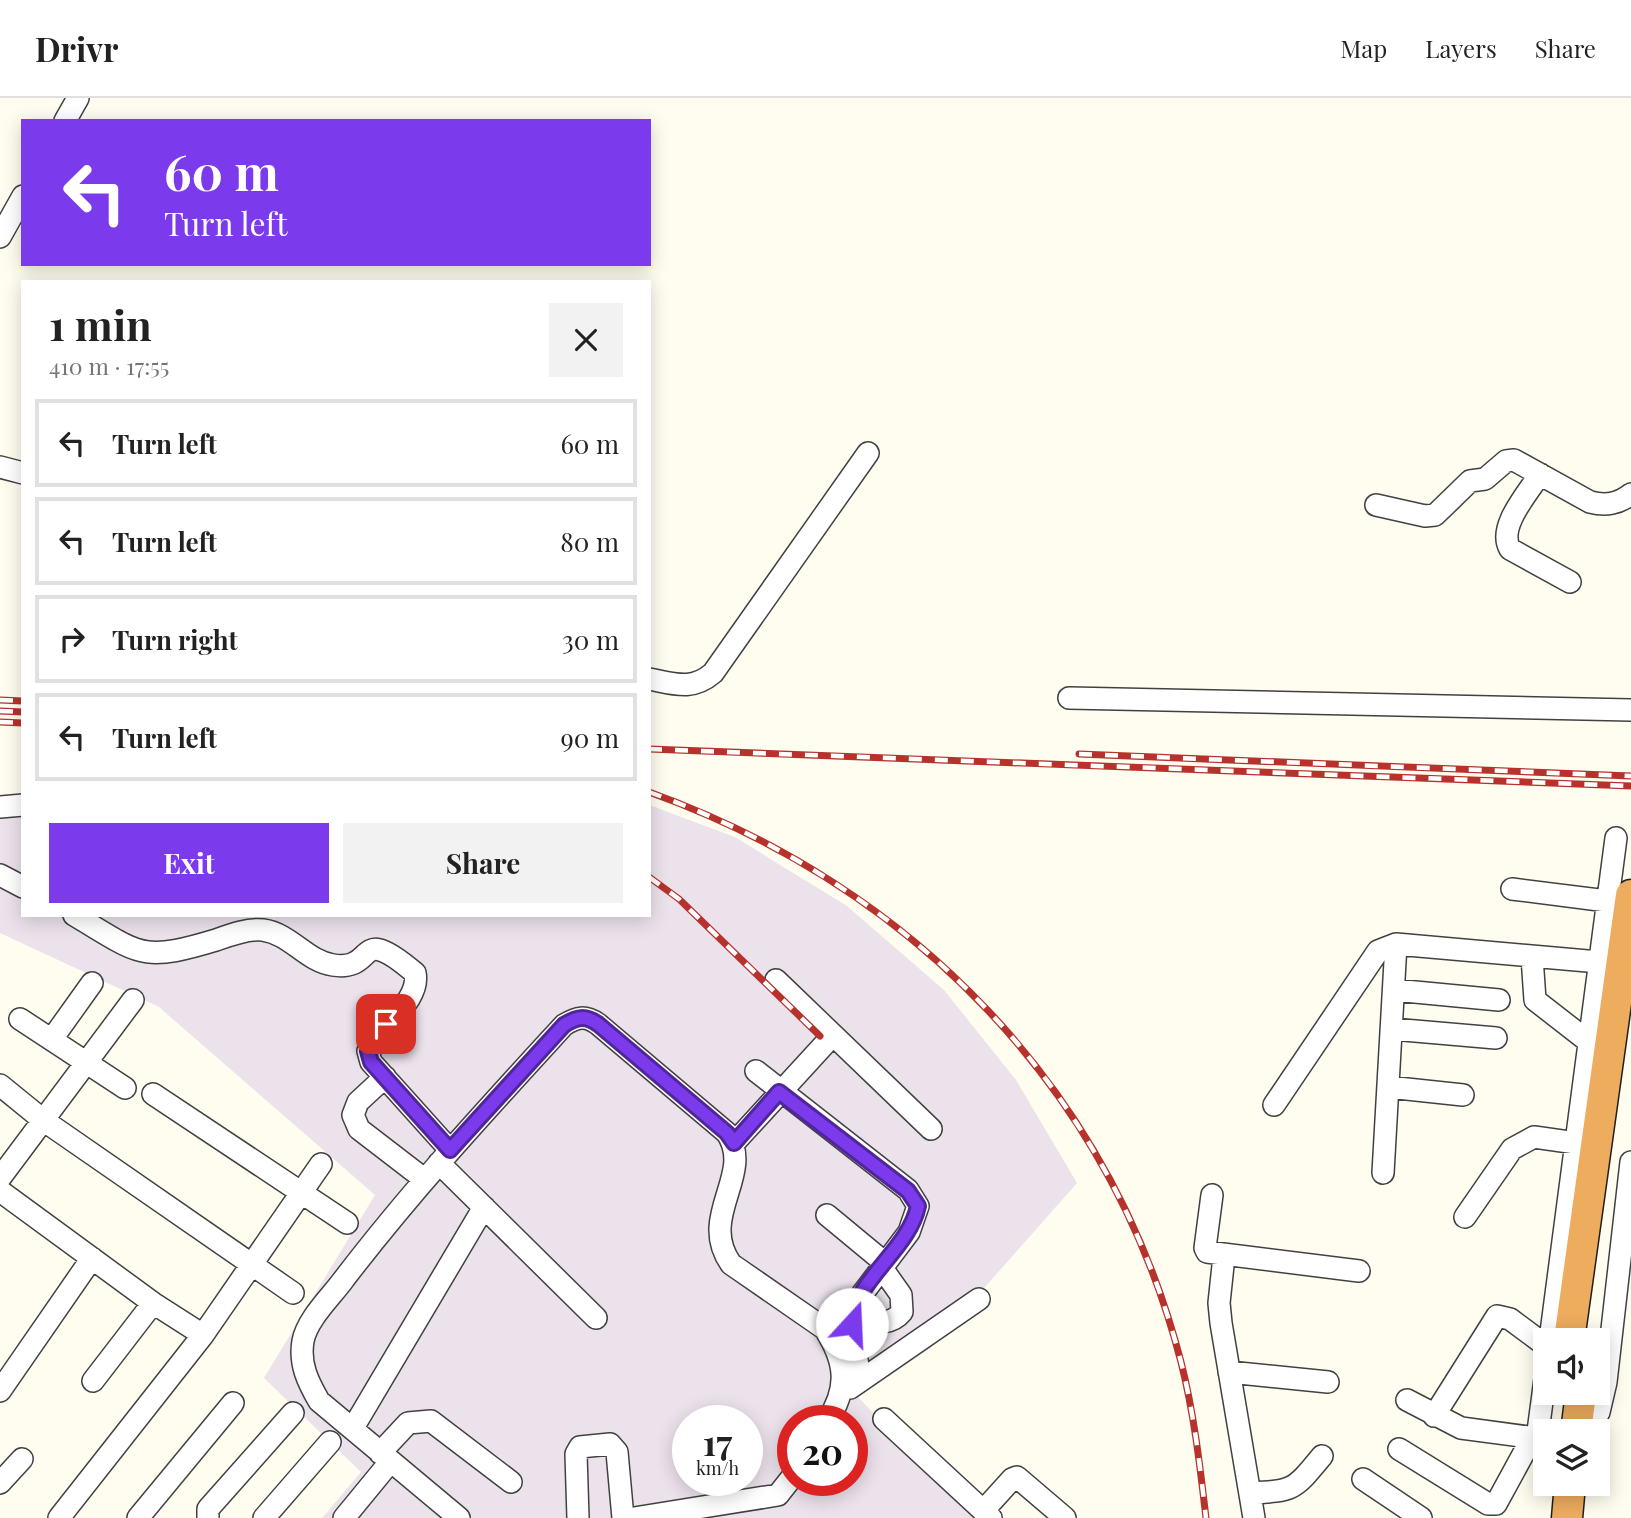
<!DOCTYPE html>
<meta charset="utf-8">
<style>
body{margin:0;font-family:"Playfair Display",serif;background:#f2f2f2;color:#222;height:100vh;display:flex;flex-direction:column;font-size:26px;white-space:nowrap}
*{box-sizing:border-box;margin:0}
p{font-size:23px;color:#767676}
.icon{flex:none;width:38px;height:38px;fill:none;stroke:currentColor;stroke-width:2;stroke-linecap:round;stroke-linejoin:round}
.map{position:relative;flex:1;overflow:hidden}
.side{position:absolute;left:21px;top:182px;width:630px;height:637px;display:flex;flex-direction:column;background:#fff;border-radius:0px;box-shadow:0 4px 18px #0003}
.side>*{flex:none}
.hud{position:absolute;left:21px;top:21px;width:630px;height:147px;border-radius:0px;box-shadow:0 4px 18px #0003;background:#7c3aed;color:#fff;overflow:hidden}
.controls{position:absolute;left:1533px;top:1230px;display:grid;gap:14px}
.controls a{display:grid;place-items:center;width:77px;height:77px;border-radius:0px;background:#fff;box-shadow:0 4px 18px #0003;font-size:35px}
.speed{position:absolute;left:672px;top:1307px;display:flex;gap:14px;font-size:35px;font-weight:700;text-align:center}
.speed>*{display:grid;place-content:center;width:91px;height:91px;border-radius:50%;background:#fff;box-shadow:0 4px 18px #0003;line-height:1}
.speed small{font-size:18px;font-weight:400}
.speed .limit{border:10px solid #d22;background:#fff;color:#111}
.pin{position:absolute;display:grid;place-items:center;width:60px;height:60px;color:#fff;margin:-30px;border-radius:14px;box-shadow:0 4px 10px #0006}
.me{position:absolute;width:77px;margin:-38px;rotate:20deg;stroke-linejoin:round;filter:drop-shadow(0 0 5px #0008)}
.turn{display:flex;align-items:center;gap:24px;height:147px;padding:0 28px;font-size:32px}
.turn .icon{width:91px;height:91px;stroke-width:2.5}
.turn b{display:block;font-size:49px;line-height:60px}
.round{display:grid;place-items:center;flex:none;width:74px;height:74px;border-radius:0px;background:#f2f2f2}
.overview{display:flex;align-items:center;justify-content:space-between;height:119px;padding:0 28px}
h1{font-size:42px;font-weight:700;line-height:52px}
.cta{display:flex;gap:14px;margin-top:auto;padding:14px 28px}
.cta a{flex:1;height:80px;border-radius:0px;background:#7c3aed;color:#fff;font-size:28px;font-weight:700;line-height:80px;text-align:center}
.cta a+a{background:#f2f2f2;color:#222}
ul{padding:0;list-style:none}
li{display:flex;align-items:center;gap:21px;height:88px;margin:0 14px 10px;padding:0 14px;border:4px solid #e0e0e0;border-radius:0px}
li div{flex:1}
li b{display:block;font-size:26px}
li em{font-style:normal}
header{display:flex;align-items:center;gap:42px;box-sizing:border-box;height:98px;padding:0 35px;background:#fff;border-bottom:2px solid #e0e0e0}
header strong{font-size:33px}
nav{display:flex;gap:38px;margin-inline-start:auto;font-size:24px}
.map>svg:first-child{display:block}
.industrial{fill:#ece2ec;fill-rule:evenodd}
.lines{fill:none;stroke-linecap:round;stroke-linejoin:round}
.minor-casing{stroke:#414141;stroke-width:24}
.highway-casing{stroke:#1f1f1f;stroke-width:33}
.minor{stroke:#fff;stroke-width:21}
.highway{stroke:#edac5e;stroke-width:30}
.rail-casing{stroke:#b7322c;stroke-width:7}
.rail{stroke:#fff;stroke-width:4.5;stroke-dasharray:13;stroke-linecap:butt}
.route-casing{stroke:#51269a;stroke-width:18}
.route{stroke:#7c3aed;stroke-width:12}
</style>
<header>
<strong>Drivr</strong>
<nav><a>Map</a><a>Layers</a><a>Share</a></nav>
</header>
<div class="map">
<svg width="1631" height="1420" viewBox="0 0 1631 1420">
<rect width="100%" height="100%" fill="#fefdef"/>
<!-- industrial -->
<path class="industrial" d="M0 698H23V817H649V707L735 739 847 808 944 892 1016 982 1077 1085 932 1249 858 1299 974 1420H322L361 1374 264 1280 375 1097 159 909 0 835ZM688 1323H747V1382H688ZM793 1323H852V1382H793Z"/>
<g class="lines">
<defs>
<path id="minor" d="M65 23 78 0
M0 139 23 98
M0 369 23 375
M1540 376C1528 395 1497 429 1510 451L1570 484
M1376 407 1425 418 1435 417 1470 383 1485 381 1506 363 1514 362 1590 404C1606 408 1618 406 1631 396
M649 581C675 586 692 593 713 575L868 355
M1069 600 1631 612
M0 709 23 707
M0 777 23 789
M1512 791 1607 803
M74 817C140 856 140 865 216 842 230 837 249 830 263 832 291 836 306 863 333 867 378 874 354 823 415 875 421 904 379 927 368 953L371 964 450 1052
M1532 859 1535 902 1589 944
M776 882 931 1031
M1394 892 1499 902
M20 921 125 990
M1392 931 1496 940
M52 941 92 885
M756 973 908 1092 918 1108 909 1134 854 1207 852 1226 860 1283
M385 979 358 1004 353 1017 359 1031 424 1081
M0 987 43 1022 293 1195
M1388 989 1463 997
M153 996 347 1125
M1274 1007 1378 853 1396 846 1599 864
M734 1045 833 937
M439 1065 596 1220
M1383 1075 1396 846
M0 1080 133 902
M0 1093 153 1205 203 1237
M1212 1097 1205 1150 1207 1154 1359 1173
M827 1117 885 1165
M1465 1119 1512 1051 1534 1039 1576 1045
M1224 1158 1219 1205 1221 1225 1254 1420
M852 1221C870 1223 889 1230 902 1214L901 1197 882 1170
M1550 1242 1616 740
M1229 1274 1328 1284
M93 1283 153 1205
M850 1290 979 1201
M0 1293 92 1160
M1407 1302 1461 1330 1543 1341
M1434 1318 1497 1218 1510 1221 1545 1247
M884 1321 991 1420
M353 1330 484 1109
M1587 1334 1599 1314 1606 1284 1631 1064
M1537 1341 1545 1281
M1399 1351 1488 1406H1496L1532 1340
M380 1355 408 1325 431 1323 511 1384
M1363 1381 1421 1420
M0 1385 22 1361
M1250 1395C1294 1393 1294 1392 1322 1358
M983 1413 1012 1381 1017 1379 1065 1420
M59 1420 203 1237 321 1066
M138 1420 233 1305
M208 1420V1411L293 1315
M264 1420 330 1344
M344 1420 390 1364
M459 1420 319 1303C308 1284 299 1266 303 1243 307 1221 331 1199 344 1181 412 1092 488 1010 564 927 577 919 585 917 598 926L727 1035C755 1077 697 1118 731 1166L825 1231C846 1264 849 1290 827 1323
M578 1420 576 1356 580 1349 610 1346 617 1354 623 1420
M634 1420 778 1397 793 1378"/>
<path id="highway" d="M1569 1242 1631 797
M1576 1334 1581 1295
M1567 1420 1570 1386"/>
</defs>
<!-- minor casing -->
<use href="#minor" class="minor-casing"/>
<!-- highway casing -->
<use href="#highway" class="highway-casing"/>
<!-- minor -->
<use href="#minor" class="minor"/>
<!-- highway -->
<use href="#highway" class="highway"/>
<defs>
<path id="rail" d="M0 602 23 603
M0 613 23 614
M0 624 23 625
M649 651 1631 688
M1079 656 1631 678
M649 694C913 789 1110 990 1181 1264 1194 1315 1200 1368 1206 1420
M649 779 679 801 820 938"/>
</defs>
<!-- rail casing -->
<use href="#rail" class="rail-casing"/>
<!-- rail -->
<use href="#rail" class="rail"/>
</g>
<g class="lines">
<defs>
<path id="route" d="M386 926 368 953 371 964 450 1052 564 927C577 919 585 917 598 926L727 1035 734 1045 779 994 908 1093 918 1108C909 1152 852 1184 852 1226"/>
</defs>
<!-- route casing -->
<use href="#route" class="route-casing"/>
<!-- route -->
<use href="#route" class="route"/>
</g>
</svg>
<div class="controls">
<a><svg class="icon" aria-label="sound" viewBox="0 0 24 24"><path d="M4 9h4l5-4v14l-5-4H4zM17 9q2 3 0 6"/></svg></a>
<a><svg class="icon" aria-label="layers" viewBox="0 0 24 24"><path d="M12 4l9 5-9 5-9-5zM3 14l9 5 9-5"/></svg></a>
</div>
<div class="speed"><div>17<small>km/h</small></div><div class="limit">20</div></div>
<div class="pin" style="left:386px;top:926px;background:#d93025"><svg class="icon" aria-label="arrive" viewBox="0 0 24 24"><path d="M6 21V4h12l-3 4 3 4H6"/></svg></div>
<svg class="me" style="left:852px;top:1226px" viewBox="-20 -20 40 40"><circle r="19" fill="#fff"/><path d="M0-13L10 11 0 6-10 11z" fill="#7c3aed"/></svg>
<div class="hud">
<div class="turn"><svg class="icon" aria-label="left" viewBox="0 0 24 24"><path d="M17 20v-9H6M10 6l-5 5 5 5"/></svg><div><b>60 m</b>Turn left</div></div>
</div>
<section class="side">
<div class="overview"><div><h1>1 min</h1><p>410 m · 17:55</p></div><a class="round"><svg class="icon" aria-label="close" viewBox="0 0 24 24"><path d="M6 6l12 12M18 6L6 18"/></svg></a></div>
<ul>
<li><svg class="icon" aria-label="left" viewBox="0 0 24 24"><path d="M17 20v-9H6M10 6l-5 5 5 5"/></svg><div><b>Turn left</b></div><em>60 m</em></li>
<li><svg class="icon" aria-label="left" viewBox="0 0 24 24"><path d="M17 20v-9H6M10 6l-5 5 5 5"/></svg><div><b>Turn left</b></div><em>80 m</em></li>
<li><svg class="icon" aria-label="right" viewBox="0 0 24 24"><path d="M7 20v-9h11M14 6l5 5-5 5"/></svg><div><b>Turn right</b></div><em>30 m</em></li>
<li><svg class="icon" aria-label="left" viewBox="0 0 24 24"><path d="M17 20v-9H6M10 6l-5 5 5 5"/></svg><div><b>Turn left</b></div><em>90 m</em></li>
</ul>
<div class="cta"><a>Exit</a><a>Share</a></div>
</section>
</div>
